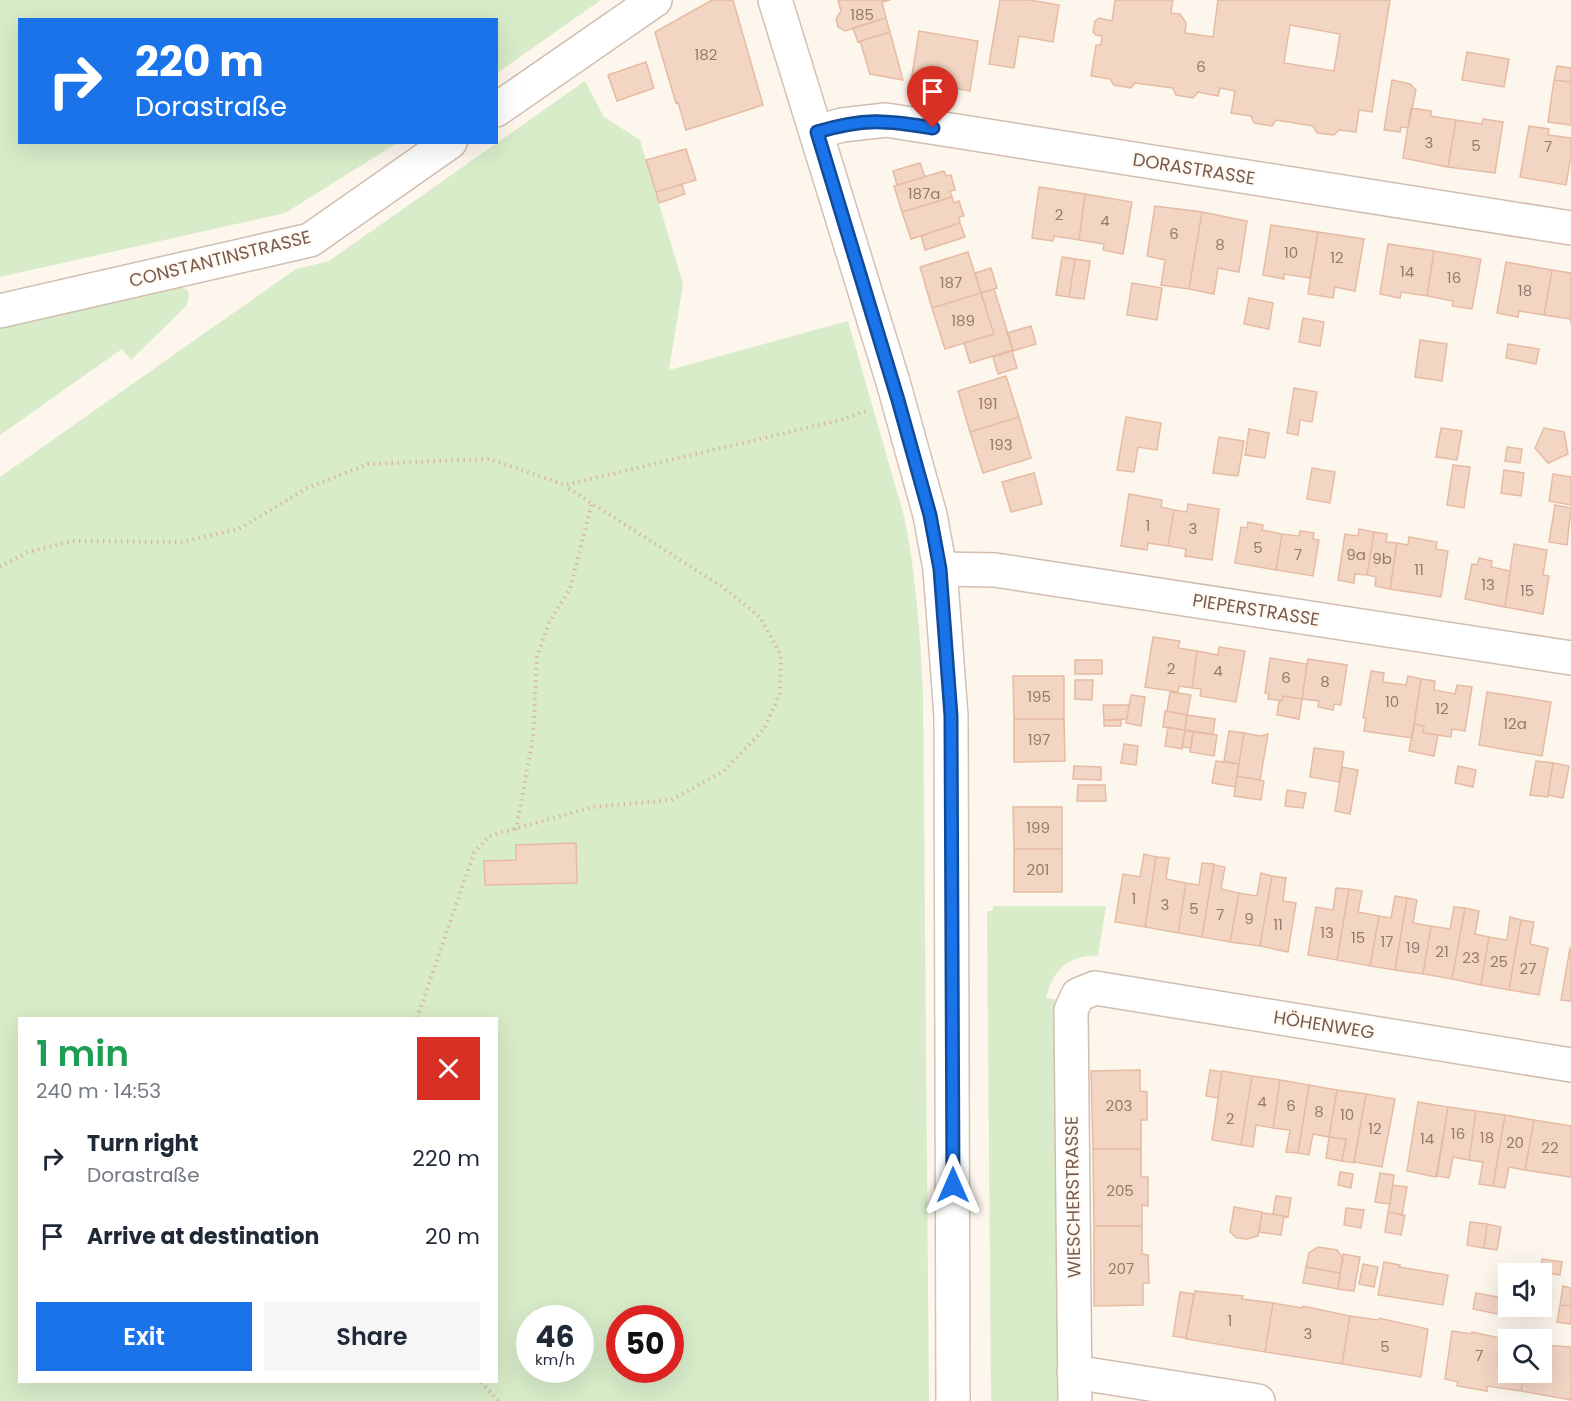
<!DOCTYPE html>
<meta charset="utf-8">
<style>
body{margin:0;font-family:Poppins,sans-serif;background:#f6f6f7;color:#1f2937;height:100vh;display:flex;flex-direction:column;font-size:22px;white-space:nowrap}
*{box-sizing:border-box;margin:0}
p{font-size:20px;color:#747a83}
.icon{flex:none;width:33px;height:33px;fill:none;stroke:currentColor;stroke-width:2;stroke-linecap:round;stroke-linejoin:round}
.map{position:relative;flex:1;overflow:hidden}
.side{position:absolute;left:18px;top:1017px;width:480px;height:366px;display:flex;flex-direction:column;background:#fff;border-radius:0px;box-shadow:0 6px 24px #0002}
.side>*{flex:none}
.hud{position:absolute;left:18px;top:18px;width:480px;height:126px;border-radius:0px;box-shadow:0 6px 24px #0002;background:#1a73e8;color:#fff;overflow:hidden}
.fabs{position:absolute;left:1498px;top:1263px;display:grid;gap:12px}
.fabs a{display:grid;place-items:center;width:54px;height:54px;border-radius:0px;background:#fff;box-shadow:0 6px 24px #0002;font-size:30px}
.speed{position:absolute;left:516px;top:1305px;display:flex;gap:12px;font-size:30px;font-weight:700;text-align:center}
.speed>*{display:grid;place-content:center;width:78px;height:78px;border-radius:50%;background:#fff;box-shadow:0 6px 24px #0002;line-height:1}
.speed small{font-size:15px;font-weight:400}
.speed .limit{border:9px solid #d22;background:#fff;color:#111}
.pin{position:absolute;display:grid;place-items:center;width:51px;height:51px;color:#fff;margin:-62px -26px;border-radius:50% 50% 50% 0;rotate:-45deg;box-shadow:0 0 6px #0007}
.pin .icon{rotate:45deg}
.me{position:absolute;width:66px;margin:-33px;rotate:0deg;stroke-linejoin:round;filter:drop-shadow(0 0 4px #0008)}
.turn{display:flex;align-items:center;gap:21px;height:126px;padding:0 18px;font-size:27px}
.turn .icon{width:78px;height:78px;stroke-width:2.5}
.turn b{display:block;font-size:42px;line-height:51px}
.round{display:grid;place-items:center;flex:none;width:63px;height:63px;border-radius:0px;background:#f6f6f7}
.summary{display:flex;align-items:center;justify-content:space-between;height:102px;padding:0 18px}
h1{font-size:36px;font-weight:600;line-height:45px;color:#1e9e55}
.button{display:flex;gap:12px;margin-top:auto;padding:12px 18px}
.button a{flex:1;height:69px;border-radius:0px;background:#1a73e8;color:#fff;font-size:24px;font-weight:600;line-height:69px;text-align:center}
.button a+a{background:#f6f6f7;color:#1f2937}
ul{padding:0;list-style:none}
li{display:flex;align-items:center;gap:18px;height:78px;padding:0 18px}
li div{flex:1}
li b{display:block;font-size:22px}
li em{font-style:normal}
.map>svg:first-child{display:block}
.green{fill:#d8ecc9;fill-rule:evenodd}
.building{fill:#f3d5c3;stroke:#e6bba3;stroke-width:1.5;fill-rule:evenodd}
.lines{fill:none;stroke-linecap:round;stroke-linejoin:round}
.minor-casing{stroke:#d1beb0;stroke-width:36}
.secondary-casing{stroke:#d6c0b0;stroke-width:36}
.path{stroke:#d9b8a5;stroke-width:4;stroke-dasharray:1.5 4.5;stroke-linecap:butt}
.minor{stroke:#fff;stroke-width:33}
.secondary{stroke:#fff;stroke-width:33}
.route-casing{stroke:#114b97;stroke-width:15}
.route{stroke:#1a73e8;stroke-width:10}
.labels{text-anchor:middle;stroke-width:4.5;stroke-linejoin:round;paint-order:stroke}
.number-label{font-size:15px;fill:#987a6a}
.street-label{font-size:18px;fill:#7a5c4d;stroke:#fffaf3}
</style>
<div class="map">
<svg width="1571" height="1401" viewBox="0 0 1571 1401">
<rect width="100%" height="100%" fill="#fdf6ec"/>
<!-- green -->
<path class="green" d="M0 0H601L497 73 496 20H20V142L397 143 285 213 0 277Z
M585 81 604 117 640 140 683 284 669 370 848 321 904 516C916 573 920 633 923 692L929 1401H0V477L296 269 329 261ZM20 1018H496V1382H20ZM530 1318H580V1370H530ZM620 1318H670V1370H620Z
M180 286 188 291 189 297 186 306 131 360 122 349 0 435V324Z
M993 906H1106L1098 956C1069 954 1052 971 1046 998L1055 999 1062 1230 1063 1401H991L987 911H993Z"/>
<!-- building -->
<path class="building" d="M712 0H733L763 105 686 130 678 102 676 103 675 100 655 32Z
M838 0H890L882 2 886 18 845 31 838 27 836 19 841 11Z
M1000 0H1030L1059 5 1053 42 1019 36 1014 68 989 64Z
M1115 0H1173L1171 13 1180 14 1186 23 1185 33 1213 37 1218 0H1390L1372 112 1359 110 1356 132 1339 130 1334 135 1317 133 1313 126 1276 120 1272 126 1254 123 1251 116 1231 113 1235 91 1220 88 1218 96 1198 92 1193 98 1176 95 1173 88 1135 83 1131 88 1114 85 1110 79 1091 76 1096 45H1101L1102 36 1096 35 1093 32 1095 21 1099 18 1112 21ZM1290 25 1340 34 1334 71 1284 63Z
M886 18 890 32 858 42 853 28Z
M919 31 978 41 970 91 911 81Z
M890 32 903 80 870 74 860 41Z
M1467 52 1509 59 1504 87 1462 80Z
M646 62 654 88 617 101 608 75Z
M1557 66 1571 68V82L1554 80Z
M1392 80 1410 84 1416 90 1408 128 1401 127 1400 132 1384 130Z
M1554 80 1571 82V125L1548 122Z
M1411 108 1431 111V116L1456 120 1448 167 1403 158Z
M1483 119 1503 122 1495 173 1448 167 1456 120 1482 124Z
M1529 126 1549 129 1548 135 1571 138V156L1566 185 1520 177Z
M686 149 696 180 656 192 646 160Z
M920 163 925 177 897 185 893 171Z
M944 171 946 176 951 175 955 190 950 191 952 197 902 212 894 186Z
M682 184 685 194 659 203 656 192Z
M1039 187 1085 194 1079 240 1054 236 1053 241 1032 238Z
M1085 194 1132 202 1123 254 1103 250 1104 244 1079 240Z
M952 197 954 203 959 201 964 216 959 217 960 223 911 239 902 212Z
M1155 206 1202 212 1189 289 1161 285 1165 260 1147 256Z
M1202 212 1247 221 1239 272 1218 268 1214 294 1189 289Z
M960 223 965 237 925 250 921 236Z
M1271 225 1318 232 1310 278 1284 274V279L1263 275Z
M1318 232 1364 239 1355 291 1335 287 1333 298 1308 294Z
M1388 244 1434 251 1427 296 1401 292 1400 298 1380 294Z
M1434 251 1481 259 1472 309 1452 306 1453 301 1427 296Z
M968 252 981 293 932 308 920 267Z
M1062 257 1075 259 1069 297 1056 295Z
M1075 259 1090 261 1084 299 1069 297Z
M1506 262 1552 270 1544 315 1519 311 1518 317 1497 313Z
M991 268 997 288 981 293 975 273Z
M1552 270 1571 273V325V319L1544 315Z
M1132 283 1162 288 1157 320 1127 315Z
M994 289 1013 350 970 363 964 343 994 334 981 293Z
M981 293 994 334 945 349 932 308Z
M1249 298 1273 303 1269 329 1244 324Z
M1303 318 1324 322 1320 346 1299 342Z
M1031 326 1036 344 1013 351 1007 333Z
M1420 340 1447 344 1442 381 1415 377Z
M1508 344 1539 349 1536 364 1506 358Z
M1012 351 1017 368 998 374 993 357Z
M1006 376 1019 417 970 432 958 391Z
M1294 388 1317 392 1312 422 1300 420 1298 435 1287 433Z
M1019 417 1031 458 983 473 970 432Z
M1126 417 1161 423 1157 450 1138 447 1134 472 1117 470Z
M1441 428 1462 431 1457 460 1436 457Z
M1544 428 1564 432 1568 454 1548 463 1535 448Z
M1249 429 1269 433 1265 458 1245 455Z
M1219 437 1244 441 1238 476 1213 473Z
M1507 447 1522 449 1520 463 1505 461Z
M1453 465 1470 467 1464 508 1447 505Z
M1312 468 1335 472 1330 503 1307 499Z
M1504 470 1524 473 1521 496 1501 493Z
M1034 473 1042 504 1011 512 1002 482Z
M1553 474 1571 477V505L1549 501Z
M1129 494 1162 500 1161 507 1174 510 1168 546 1148 543 1147 550 1121 546Z
M1188 504 1219 509 1212 560 1185 556 1186 549 1168 546 1174 510 1187 512Z
M1555 505 1571 508 1567 545 1549 542Z
M1248 522 1263 525 1262 530 1282 534 1276 570 1235 563 1241 527 1247 528Z
M1359 529 1374 532 1367 575 1355 574 1354 583 1338 580 1345 534 1358 536Z
M1300 531 1314 533 1313 539 1319 540 1313 576 1276 570 1282 534 1299 536Z
M1374 532 1387 534 1386 542 1397 543 1390 589 1375 586 1376 577 1367 575Z
M1409 537 1437 542 1436 549 1448 551 1441 597 1390 589 1397 543 1408 545Z
M1514 544 1547 550 1543 575 1549 576 1543 614 1505 607Z
M1479 558 1492 561 1491 567 1510 571 1505 607 1465 599 1472 564 1477 565Z
M1153 637 1180 641 1178 648 1197 651 1192 688 1179 686 1178 692 1145 687Z
M1219 647 1245 651 1236 702 1200 696 1201 689 1192 688 1197 651 1218 655Z
M1270 658 1307 664 1302 699 1283 696 1282 701 1268 699 1269 694 1265 693Z
M1308 659 1347 665 1341 705 1334 704 1333 710 1318 707 1319 701 1302 699Z
M1075 660H1102V674H1075Z
M1371 671 1384 673 1383 682 1406 685 1408 676 1421 679 1412 738 1364 731 1366 718H1363Z
M1013 676H1064V719H1014Z
M1421 679 1435 681 1434 690 1455 694 1457 685 1472 687 1465 731 1452 729 1451 737 1423 733 1424 726 1414 724Z
M1075 680H1093L1092 700 1075 699Z
M1170 692 1191 695 1187 715 1167 711Z
M1487 692 1551 702 1542 756 1479 745Z
M1131 695 1145 697 1141 726 1126 723Z
M1283 696 1302 699 1299 719 1277 715 1279 701H1282Z
M1103 705H1129L1127 719 1104 720Z
M1165 711 1187 715 1185 730 1163 727Z
M1187 715 1215 719 1213 734 1185 730Z
M1014 719H1064L1065 761 1014 762Z
M1104 720H1121V726H1104Z
M1414 724 1424 726 1423 733 1438 735 1434 756 1409 751Z
M1168 727 1185 730 1182 749 1165 746Z
M1185 730 1193 732 1191 748 1182 747Z
M1229 731 1244 733 1239 764 1224 761Z
M1193 732 1217 735 1214 756 1190 752Z
M1244 733 1260 736 1268 734 1260 780 1237 776Z
M1124 744 1138 746 1136 765 1121 763Z
M1314 748 1344 752 1339 782 1310 777Z
M1216 761 1239 764 1235 787 1212 783Z
M1536 761 1553 763 1548 797 1530 795Z
M1553 763 1569 766 1563 798 1548 795Z
M1074 766 1101 767V780L1073 779Z
M1458 766 1476 770 1473 787 1455 783Z
M1342 767 1358 770 1350 814 1335 811Z
M1237 776 1264 781 1261 800 1234 796Z
M1078 785H1105L1106 801H1077Z
M1287 790 1306 793 1303 808 1285 806Z
M1013 807H1062V849H1014Z
M576 843 577 883 485 885 484 861 516 860V845Z
M1014 849H1062V892H1014Z
M1144 854 1156 857 1145 927 1115 922 1123 874 1140 877Z
M1156 857 1169 858 1166 879 1186 883 1178 933 1145 927Z
M1202 863 1214 864 1202 937 1178 933 1186 883 1199 885Z
M1214 865 1225 867 1221 889 1239 893 1230 942 1202 937Z
M1261 873 1272 876 1260 946 1230 942 1239 893 1257 896Z
M1272 876 1286 878 1283 901 1296 903 1288 952 1260 946Z
M1336 888 1349 889 1337 960 1308 955 1316 907 1333 910Z
M1349 889 1362 891 1358 912 1379 916 1370 966 1337 960Z
M1395 896 1407 898 1395 970 1370 966 1379 916 1391 918Z
M1407 898 1417 900 1413 923 1431 926 1423 974 1395 970Z
M1454 907 1465 908 1452 979 1423 974 1431 926 1450 929Z
M1465 908 1479 911 1475 934 1489 937 1481 985 1452 979Z
M1510 917 1521 920 1509 990 1481 985 1489 937 1507 940Z
M1521 920 1534 922 1530 944 1548 948 1539 995 1509 990Z
M1570 948 1571 949V1001L1561 1000Z
M1140 1070V1091L1147 1092V1120H1141V1149H1093L1091 1071Z
M1210 1070 1222 1072 1218 1098 1206 1096Z
M1222 1071 1252 1076 1241 1145 1212 1140Z
M1252 1076 1280 1080 1273 1128 1256 1125 1253 1147 1241 1145Z
M1280 1080 1309 1085 1298 1153 1286 1152 1290 1130 1273 1128Z
M1309 1085 1337 1090 1329 1137 1313 1134 1309 1155 1298 1153Z
M1337 1090 1366 1094 1354 1163 1342 1161 1346 1139 1329 1137Z
M1366 1094 1395 1099 1382 1167 1354 1162Z
M1418 1102 1448 1107 1436 1177 1407 1171Z
M1448 1107 1476 1111 1469 1160 1453 1157 1449 1178 1437 1176Z
M1476 1111 1505 1115 1493 1186 1479 1184 1483 1162 1469 1160Z
M1505 1115 1534 1120 1525 1170 1509 1167 1505 1188 1493 1186Z
M1534 1120 1571 1126V1177L1525 1170Z
M1329 1137 1346 1139 1342 1161 1326 1158Z
M1093 1149H1141V1177H1148V1206L1142 1205V1226H1094Z
M1340 1172 1353 1174 1351 1188 1338 1185Z
M1380 1173 1394 1175 1390 1204 1375 1202Z
M1393 1185 1407 1187 1402 1215 1388 1212Z
M1276 1196 1291 1198 1288 1217 1273 1214Z
M1234 1207 1262 1212 1258 1236 1247 1239 1237 1238 1230 1232Z
M1346 1208 1364 1210 1361 1228 1344 1225Z
M1388 1212 1405 1215 1401 1235 1385 1232Z
M1262 1213 1284 1216 1281 1235 1259 1232Z
M1470 1222 1487 1224 1484 1248 1467 1245Z
M1487 1224 1501 1227 1497 1250 1484 1248Z
M1094 1226H1142V1254L1148 1255 1149 1283H1143V1305L1094 1306Z
M1318 1247 1337 1250 1343 1259 1340 1273 1306 1267 1309 1253Z
M1343 1254 1360 1257 1354 1291 1338 1289Z
M1542 1259 1562 1262 1560 1275 1540 1272Z
M1384 1262 1400 1265 1399 1267 1448 1275 1443 1305 1378 1295Z
M1363 1264 1378 1267 1374 1287 1359 1284Z
M1306 1267 1340 1273 1338 1289 1303 1283Z
M1563 1286 1571 1288V1306L1560 1305Z
M1195 1291 1243 1296 1242 1299 1273 1303 1265 1352 1186 1339Z
M1180 1292 1194 1294 1186 1338 1173 1336Z
M1476 1293 1509 1299 1508 1316 1473 1309Z
M1273 1303 1302 1308 1303 1306 1350 1316 1342 1364 1265 1352Z
M1560 1305 1571 1306V1324L1557 1322Z
M1350 1316 1378 1320 1379 1318 1428 1329 1421 1377 1342 1364Z
M1452 1331 1472 1334V1332L1509 1340V1372H1524L1521 1391 1487 1386V1391L1457 1386 1458 1382 1445 1379Z
M1542 1345 1571 1347V1400L1521 1391 1524 1372H1542Z"/>
<g class="lines">
<defs>
<path id="minor" d="M496 110 655 0
M817 132 842 125 886 120 1571 228
M0 311 310 240 450 142
M940 569 995 570 1571 658
M1074 1372 1258 1401
M1075 1401 1071 1010 1078 995 1095 988 1571 1065"/>
<path id="secondary" d="M775 0 893 382 930 515 940 569 951 716 953 1401"/>
</defs>
<!-- minor casing -->
<use href="#minor" class="minor-casing"/>
<!-- secondary casing -->
<use href="#secondary" class="secondary-casing"/>
<!-- path -->
<path class="path" d="M0 567 28 552 72 541 181 542 239 529 307 488 368 464 489 459 565 485 840 420 866 411
M516 830 533 738 537 657 549 623 570 589 592 503
M417 1018 474 853 489 836 593 807 671 800 724 771 764 729 780 693 781 655 760 617 724 588 565 486
M481 1382 498 1401"/>
<!-- minor -->
<use href="#minor" class="minor"/>
<!-- secondary -->
<use href="#secondary" class="secondary"/>
</g>
<g class="lines">
<defs>
<path id="route" d="M933 128C885 120 864 118 817 132L898 400 930 515 940 569 951 716 953 1185"/>
</defs>
<!-- route casing -->
<use href="#route" class="route-casing"/>
<!-- route -->
<use href="#route" class="route"/>
</g>
<g class="labels">
<!-- number labels -->
<g class="number-label">
<text x="862" y="20">185</text>
<text x="706" y="60">182</text>
<text x="1201" y="72">6</text>
<text x="1429" y="148">3</text>
<text x="1476" y="151">5</text>
<text x="1548" y="152">7</text>
<text x="924" y="199">187a</text>
<text x="1059" y="220">2</text>
<text x="1105" y="226">4</text>
<text x="1174" y="239">6</text>
<text x="1220" y="250">8</text>
<text x="1291" y="258">10</text>
<text x="1337" y="263">12</text>
<text x="1407" y="277">14</text>
<text x="1454" y="283">16</text>
<text x="951" y="288">187</text>
<text x="1525" y="296">18</text>
<text x="963" y="326">189</text>
<text x="988" y="409">191</text>
<text x="1001" y="450">193</text>
<text x="1148" y="531">1</text>
<text x="1193" y="534">3</text>
<text x="1258" y="553">5</text>
<text x="1298" y="560">7</text>
<text x="1356" y="560">9a</text>
<text x="1382" y="564">9b</text>
<text x="1419" y="575">11</text>
<text x="1488" y="590">13</text>
<text x="1527" y="596">15</text>
<text x="1171" y="674">2</text>
<text x="1218" y="676">4</text>
<text x="1286" y="683">6</text>
<text x="1325" y="687">8</text>
<text x="1039" y="702">195</text>
<text x="1392" y="707">10</text>
<text x="1442" y="714">12</text>
<text x="1515" y="729">12a</text>
<text x="1039" y="745">197</text>
<text x="1038" y="833">199</text>
<text x="1038" y="875">201</text>
<text x="1134" y="904">1</text>
<text x="1165" y="910">3</text>
<text x="1194" y="914">5</text>
<text x="1220" y="920">7</text>
<text x="1249" y="924">9</text>
<text x="1278" y="930">11</text>
<text x="1327" y="938">13</text>
<text x="1358" y="943">15</text>
<text x="1387" y="947">17</text>
<text x="1413" y="953">19</text>
<text x="1442" y="957">21</text>
<text x="1471" y="963">23</text>
<text x="1499" y="967">25</text>
<text x="1528" y="974">27</text>
<text x="1262" y="1107">4</text>
<text x="1119" y="1111">203</text>
<text x="1291" y="1111">6</text>
<text x="1319" y="1117">8</text>
<text x="1347" y="1120">10</text>
<text x="1230" y="1124">2</text>
<text x="1375" y="1134">12</text>
<text x="1458" y="1139">16</text>
<text x="1487" y="1143">18</text>
<text x="1427" y="1144">14</text>
<text x="1515" y="1148">20</text>
<text x="1550" y="1153">22</text>
<text x="1120" y="1196">205</text>
<text x="1121" y="1274">207</text>
<text x="1230" y="1326">1</text>
<text x="1308" y="1339">3</text>
<text x="1385" y="1352">5</text>
<text x="1479" y="1361">7</text>
</g>
<!-- street labels -->
<g class="street-label">
<text transform="translate(1194 169) rotate(9)" y="6">DORASTRASSE</text>
<text transform="translate(220 259) rotate(-14)" y="6">CONSTANTINSTRASSE</text>
<text transform="translate(1256 610) rotate(9)" y="6">PIEPERSTRASSE</text>
<text transform="translate(1324 1025) rotate(9)" y="6">HÖHENWEG</text>
<text transform="translate(1073 1197) rotate(-91)" y="6">WIESCHERSTRASSE</text>
</g>
</g>
</svg>
<div class="fabs">
<a><svg class="icon" aria-label="sound" viewBox="0 0 24 24"><path d="M4 9h4l5-4v14l-5-4H4zM17 9q2 3 0 6"/></svg></a>
<a><svg class="icon" aria-label="search" viewBox="0 0 24 24"><circle cx="10" cy="10" r="6"/><path d="M15 15l6 6"/></svg></a>
</div>
<div class="speed"><div>46<small>km/h</small></div><div class="limit">50</div></div>
<div class="pin" style="left:933px;top:128px;background:#d93025"><svg class="icon" aria-label="arrive" viewBox="0 0 24 24"><path d="M6 21V4h12l-3 4 3 4H6"/></svg></div>
<svg class="me" style="left:953px;top:1185px" viewBox="-20 -20 40 40"><path d="M0-17L14 15 0 8-14 15z" fill="#1a73e8" stroke="#fff" stroke-width="4"/></svg>
<div class="hud">
<div class="turn"><svg class="icon" aria-label="right" viewBox="0 0 24 24"><path d="M7 20v-9h11M14 6l5 5-5 5"/></svg><div><b>220 m</b>Dorastraße</div></div>
</div>
<section class="side">
<div class="summary"><div><h1>1 min</h1><p>240 m · 14:53</p></div><a class="round" style="background:#d93025;color:#fff"><svg class="icon" aria-label="close" viewBox="0 0 24 24"><path d="M6 6l12 12M18 6L6 18"/></svg></a></div>
<ul>
<li><svg class="icon" aria-label="right" viewBox="0 0 24 24"><path d="M7 20v-9h11M14 6l5 5-5 5"/></svg><div><b>Turn right</b><p>Dorastraße</p></div><em>220 m</em></li>
<li><svg class="icon" aria-label="arrive" viewBox="0 0 24 24"><path d="M6 21V4h12l-3 4 3 4H6"/></svg><div><b>Arrive at destination</b></div><em>20 m</em></li>
</ul>
<div class="button"><a>Exit</a><a>Share</a></div>
</section>
</div>
